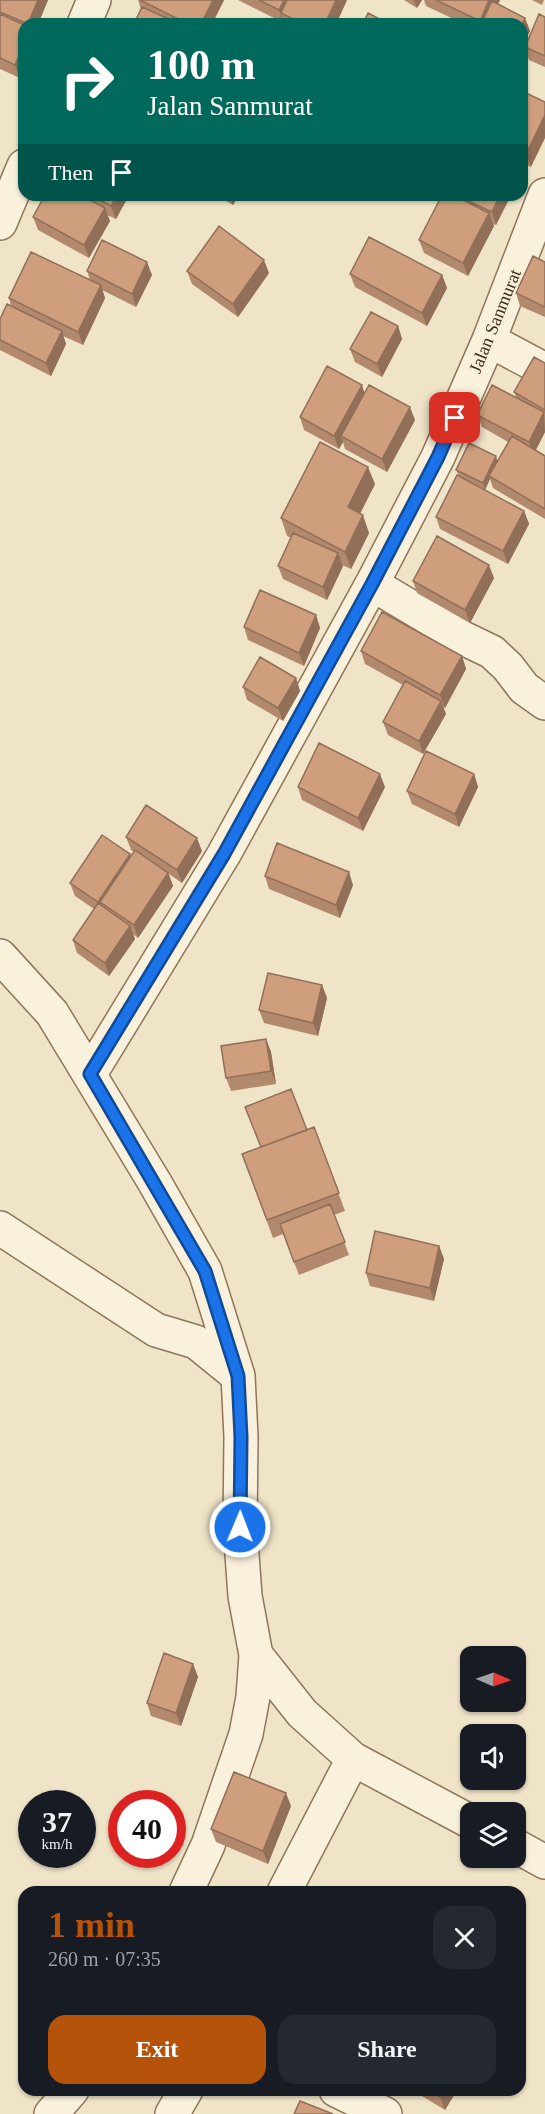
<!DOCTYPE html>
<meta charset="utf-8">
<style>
body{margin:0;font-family:Georgia,serif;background:#242831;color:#f1f3f6;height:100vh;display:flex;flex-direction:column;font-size:22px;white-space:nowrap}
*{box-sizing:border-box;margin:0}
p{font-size:20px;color:#9ea1a6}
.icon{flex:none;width:33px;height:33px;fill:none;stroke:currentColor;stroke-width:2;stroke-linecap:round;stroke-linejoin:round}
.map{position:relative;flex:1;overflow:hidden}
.sheet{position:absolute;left:18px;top:1886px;width:508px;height:210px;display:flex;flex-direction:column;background:#171b24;border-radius:18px;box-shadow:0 2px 4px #0004}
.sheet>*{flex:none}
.guide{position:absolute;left:18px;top:18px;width:510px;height:183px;border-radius:18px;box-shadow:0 2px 4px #0004;background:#00695c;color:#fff;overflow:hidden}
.needle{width:39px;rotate:92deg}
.controls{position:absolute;left:460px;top:1646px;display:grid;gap:12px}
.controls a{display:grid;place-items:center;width:66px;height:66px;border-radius:12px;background:#171b24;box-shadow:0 2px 4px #0004;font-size:30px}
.speed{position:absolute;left:18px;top:1790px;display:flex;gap:12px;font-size:30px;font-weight:700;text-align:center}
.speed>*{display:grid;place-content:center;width:78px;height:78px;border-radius:50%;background:#171b24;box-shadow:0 2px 4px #0004;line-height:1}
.speed small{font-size:15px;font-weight:400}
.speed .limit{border:9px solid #d22;background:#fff;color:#111}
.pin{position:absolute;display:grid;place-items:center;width:51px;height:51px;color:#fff;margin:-26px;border-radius:12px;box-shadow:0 3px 9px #0006}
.me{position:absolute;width:66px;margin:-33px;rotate:1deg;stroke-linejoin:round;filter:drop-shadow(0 0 4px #0008)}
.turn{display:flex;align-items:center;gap:21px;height:126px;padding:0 30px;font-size:27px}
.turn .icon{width:78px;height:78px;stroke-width:2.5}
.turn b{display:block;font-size:42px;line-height:51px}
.then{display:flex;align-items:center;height:57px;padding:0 30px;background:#0003;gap:12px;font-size:22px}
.round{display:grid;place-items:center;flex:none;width:63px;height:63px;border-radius:18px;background:#242831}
.head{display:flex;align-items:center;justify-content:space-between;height:102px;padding:0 30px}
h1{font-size:36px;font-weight:700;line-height:45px;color:#b45309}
.primary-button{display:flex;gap:12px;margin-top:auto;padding:12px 30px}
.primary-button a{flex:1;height:69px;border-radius:18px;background:#b45309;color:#fff;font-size:24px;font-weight:700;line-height:69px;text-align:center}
.primary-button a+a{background:#242831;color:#f1f3f6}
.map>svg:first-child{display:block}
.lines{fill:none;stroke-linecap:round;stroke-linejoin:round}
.minor-casing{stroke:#8d765c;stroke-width:36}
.minor{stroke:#faf1dc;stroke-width:33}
.wall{fill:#b2896c}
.shaded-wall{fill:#916f58}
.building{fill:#cf9f7d;stroke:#916f58;stroke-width:1.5}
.route-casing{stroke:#114b97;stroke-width:15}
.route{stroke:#1a73e8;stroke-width:10}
.labels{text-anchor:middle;stroke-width:4.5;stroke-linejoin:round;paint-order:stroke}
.street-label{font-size:18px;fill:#3d2e20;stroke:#f7eed8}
</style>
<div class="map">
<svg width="545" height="2114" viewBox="0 0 545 2114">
<rect width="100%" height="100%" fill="#f0e4c8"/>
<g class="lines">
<defs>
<path id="minor" d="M84 24 94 0
M0 223 24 166
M489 340 545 370
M372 584 461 637 492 652 508 667 524 688 545 703
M0 956 52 1013 155 1183 205 1271 238 1376 241 1437 240 1527 245 1596 256 1655 302 1713 353 1759 471 1822
M90 1074 224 854 372 584 438 457 489 340 545 195
M0 1228 156 1330 196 1342 238 1376
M516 1846 545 1862
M186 1892 208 1845 246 1734 253 1697 256 1655
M284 1892 353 1759
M336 2090 385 2114
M51 2114 72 2090
M172 2114 186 2090"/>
</defs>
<!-- minor casing -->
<use href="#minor" class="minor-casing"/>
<!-- minor -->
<use href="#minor" class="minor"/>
</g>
<!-- wall -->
<path class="wall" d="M0 0H48L38 24H24V69L20 78 0 69Z
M138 0H224L212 24H134L141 9Z
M238 0H347L336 24H285L284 22V23Z
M404 0H422L417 8Z
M424 0H500L498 4 525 18 530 31 522 47V24H464L426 6Z
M532 0H544L542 5Z
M545 17V67L529 60 525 47Z
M522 91 531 167 524 164 525 167 522 172Z
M45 195H129L116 219 107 215 110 221 89 258 38 230 33 217Z
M216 195H239L233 205Z
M442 195H511L496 225 493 224 494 226 468 276 424 253 419 240Z
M545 262V317L520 306 516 293Z
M87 271 152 275 136 307 102 290 105 298 83 345 63 336 66 344 51 376 0 350V319L11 306 9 298 90 280Z
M187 271 269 273 238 317 192 284Z
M350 274 442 275 447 288 427 326 355 287Z
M398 326 402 339 382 377 355 362 350 349Z
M545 363V432L536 450 545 456V519L493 488 490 479 485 490 524 511 529 524 508 564 440 529 436 517 459 476 456 470 497 461 508 442 482 427 477 415 516 397 514 392Z
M364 393 415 420 387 472 345 449 343 442 339 449 304 430 300 417Z
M375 484 360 514 369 533 351 569 342 565 343 566 327 600 283 579 278 566 291 538 287 536 281 518Z
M494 578 470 623 417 593 413 581Z
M316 615 320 628 304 666 248 640 244 627Z
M361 651 462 656 466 669 445 708 443 707 446 714 423 754 388 735 383 722 403 685 365 664Z
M296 678 300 691 283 721 247 700 243 687Z
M474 774 478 787 459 827 412 804 407 791Z
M298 787H385L363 831 302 800Z
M126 837 202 851 182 883 169 874 173 886 138 938 133 934 135 939 109 976 77 953 73 940 94 909 75 896 70 883 130 854 131 856 134 852 131 850Z
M265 876 353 885 340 918 269 889Z
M322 985 327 998 318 1036 264 1023 259 1010Z
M266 1039 271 1052 276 1084 231 1091 226 1078Z
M314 1127 345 1211 334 1215 349 1255 299 1275 283 1234 273 1238 242 1154Z
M439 1246 444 1259 434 1301 370 1286 366 1273Z
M193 1664 198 1677 181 1726 151 1716 147 1703Z
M291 1806 268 1864 216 1842 211 1829Z
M412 2090H457L445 2110Z"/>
<!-- shaded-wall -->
<path class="shaded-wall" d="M38 0H48L38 24H28Z
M213 0H224L212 24H201Z
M284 0H295L281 13 284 23 279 10Z
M336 0H347L336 24H325Z
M414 0H422L417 8Z
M489 0H500L489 24H481L480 21Z
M525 18 530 31 522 47V24Z
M24 45V69L20 78 15 65Z
M545 115V138L531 167 526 154Z
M522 160 525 167 522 172Z
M117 195H129L116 219 111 206Z
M229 195H239L233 205Z
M500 195H511L496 225 492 212Z
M105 208 110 221 89 258 84 245Z
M489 213 494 226 468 276 463 263Z
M264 260 269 273 238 317 233 304Z
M147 262 152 275 136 307 132 294Z
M442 275 447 288 427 326 422 313Z
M101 285 105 298 83 345 78 332Z
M398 326 402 339 382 377 377 364Z
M62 331 66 344 51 376 46 363Z
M362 385 366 398 341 436 343 442 339 449 334 436Z
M410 407 415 420 387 472 382 459Z
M544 412 545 432 533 455 529 442Z
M496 456 498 463 489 476 490 479 485 490 483 483Z
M368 467 375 484 354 525 348 507Z
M524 511 529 524 508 564 503 551Z
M363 515 369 533 351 569 345 552Z
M338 553 343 566 327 600 323 587Z
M489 565 494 578 470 623 465 610Z
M316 615 320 628 304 666 299 653Z
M462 656 466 669 445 708 440 695Z
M296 678 300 691 283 721 278 708Z
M441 701 446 714 423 754 419 741Z
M380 774 385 787 363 831 358 818Z
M474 774 478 787 459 827 455 814Z
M197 838 202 851 182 883 177 870Z
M130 854 135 867 100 902 104 912 102 915 98 902Z
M349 872 353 885 340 918 336 905Z
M168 873 173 886 138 938 134 925Z
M130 926 135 939 109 976 105 963Z
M322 985 327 998 318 1036 313 1023Z
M266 1039 271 1052 276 1084 271 1071Z
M439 1246 444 1259 434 1301 430 1288Z
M193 1664 198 1677 181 1726 176 1713Z
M286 1793 291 1806 268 1864 263 1851Z
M445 2090H457L445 2110 440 2097Z"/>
<!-- building -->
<path class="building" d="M0 0H38L28 24 0 12Z
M140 0H213L201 24H188Z
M259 0H284L279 10Z
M287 0H336L325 24H303L281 13Z
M436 0H489L480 21Z
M492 1 525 18 522 24H481Z
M142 7 180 24H134Z
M368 13 389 24H363Z
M0 14 24 25V45L15 65 0 58Z
M539 14 545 17V56L525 47Z
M522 91 545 102V115L526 154 522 152Z
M45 195H81L105 208 84 245 33 217Z
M91 195H117L111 206Z
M442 195H453L489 213 463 263 419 240Z
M456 195H500L492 212Z
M219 226 264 260 233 304 187 271Z
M369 237 442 275 422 313 350 274Z
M102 240 147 262 132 294 87 271Z
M31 252 101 285 78 332 9 298Z
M533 256 545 262V307L516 293Z
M7 304 62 331 46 363 0 340V319Z
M371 312 398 326 377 364 350 349Z
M534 357 545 363V410L514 392Z
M327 366 362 385 334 436 300 417Z
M369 385 410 407 382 459 341 436Z
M492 385 544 412 529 442 477 415Z
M512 436 545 456V509L489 476Z
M320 442 368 467 348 507 363 515 345 552 281 518Z
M469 443 496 456 483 483 456 470Z
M457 475 524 511 503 551 436 517Z
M293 533 338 553 323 587 278 566Z
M437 536 489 565 465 610 413 581Z
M260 590 316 615 299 653 244 627Z
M382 612 462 656 440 695 361 651Z
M260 657 296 678 278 708 243 687Z
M405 681 441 701 419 741 383 722Z
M319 743 380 774 358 818 298 787Z
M426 751 474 774 455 814 407 791Z
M146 805 197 838 177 870 126 837Z
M102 835 130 854 98 902 70 883Z
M277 843 349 872 336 905 265 876Z
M135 850 168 873 134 925 100 902Z
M98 903 130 926 105 963 73 940Z
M268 973 322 985 313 1023 259 1010Z
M266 1039 271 1071 226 1078 221 1046Z
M291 1089 307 1130 261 1147 245 1107Z
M314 1127 339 1193 267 1220 242 1154Z
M330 1204 345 1242 294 1262 280 1224Z
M375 1231 439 1246 430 1288 366 1273Z
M164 1653 193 1664 176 1713 147 1703Z
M234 1772 286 1793 263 1851 211 1829Z
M428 2090H445L440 2097Z
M300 2101 333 2114H294Z"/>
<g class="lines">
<defs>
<path id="route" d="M240 1527 241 1437 238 1376 205 1271 90 1074 224 854 372 584 438 457 455 418"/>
</defs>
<!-- route casing -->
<use href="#route" class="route-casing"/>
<!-- route -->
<use href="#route" class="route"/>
</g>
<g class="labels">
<!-- street labels -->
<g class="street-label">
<text transform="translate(495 321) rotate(-68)" y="6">Jalan Sanmurat</text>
</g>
</g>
</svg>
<div class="controls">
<a><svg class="needle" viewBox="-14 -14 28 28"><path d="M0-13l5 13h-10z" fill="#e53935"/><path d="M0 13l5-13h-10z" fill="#9ea1a6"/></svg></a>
<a><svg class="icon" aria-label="sound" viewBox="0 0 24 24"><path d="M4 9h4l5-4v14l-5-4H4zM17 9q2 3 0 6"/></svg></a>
<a><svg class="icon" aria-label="layers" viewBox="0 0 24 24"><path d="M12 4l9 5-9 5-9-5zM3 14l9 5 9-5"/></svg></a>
</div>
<div class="speed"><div>37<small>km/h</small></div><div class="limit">40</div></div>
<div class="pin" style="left:455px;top:418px;background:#d93025"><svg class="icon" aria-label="arrive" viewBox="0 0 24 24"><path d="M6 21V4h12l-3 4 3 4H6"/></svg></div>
<svg class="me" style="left:240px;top:1527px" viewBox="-20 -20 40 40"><circle r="17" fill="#1a73e8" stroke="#fff" stroke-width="3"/><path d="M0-11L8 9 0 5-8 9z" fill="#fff"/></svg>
<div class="guide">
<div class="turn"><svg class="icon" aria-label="right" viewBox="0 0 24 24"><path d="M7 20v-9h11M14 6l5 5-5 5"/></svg><div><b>100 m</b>Jalan Sanmurat</div></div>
<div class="then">Then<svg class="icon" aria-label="arrive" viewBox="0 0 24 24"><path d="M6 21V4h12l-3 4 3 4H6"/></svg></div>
</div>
<section class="sheet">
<div class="head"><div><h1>1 min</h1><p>260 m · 07:35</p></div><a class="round"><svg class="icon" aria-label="close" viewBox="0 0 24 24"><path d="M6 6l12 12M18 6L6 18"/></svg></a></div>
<div class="primary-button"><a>Exit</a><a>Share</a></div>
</section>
</div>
